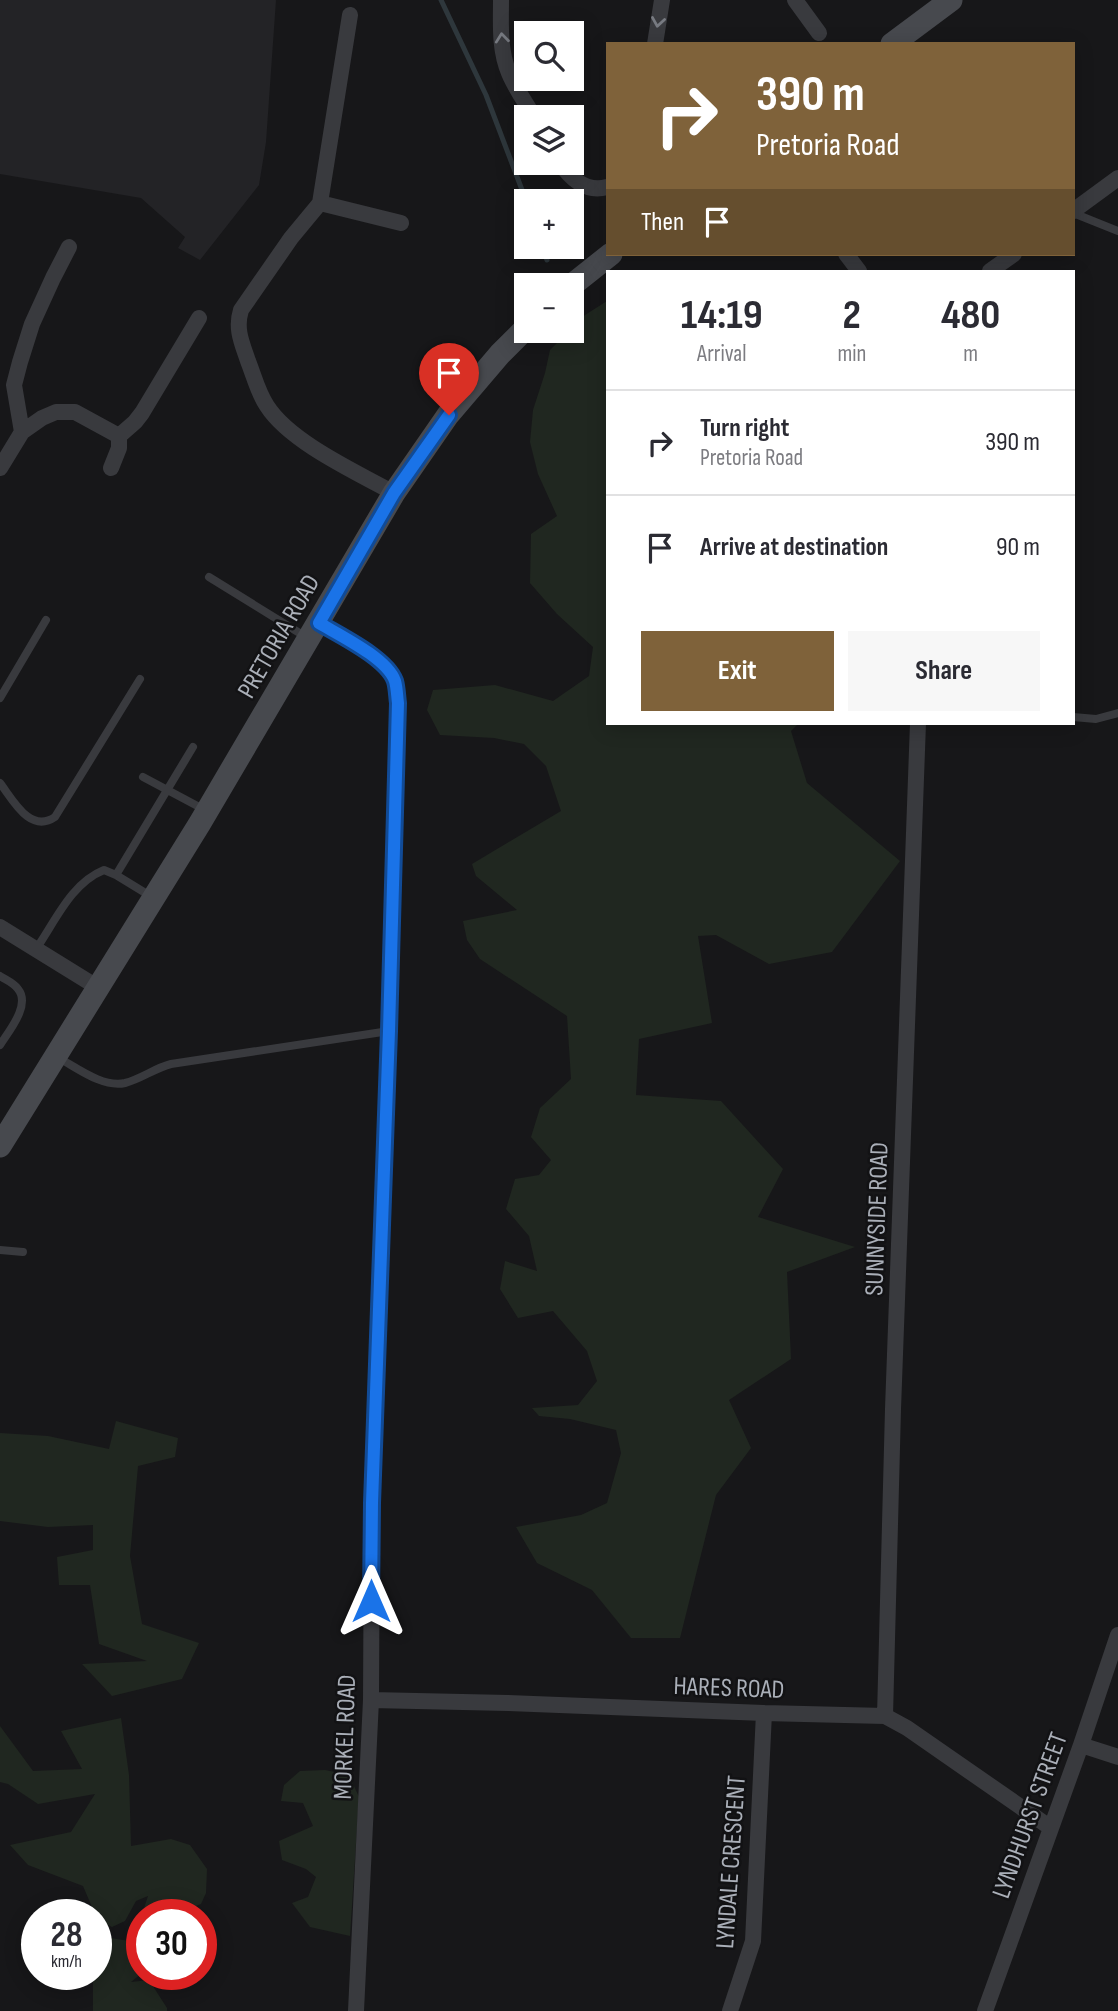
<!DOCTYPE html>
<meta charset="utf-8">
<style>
body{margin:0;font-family:"Sofia Sans Condensed",sans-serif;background:#f7f7f7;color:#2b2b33;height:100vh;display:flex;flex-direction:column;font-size:26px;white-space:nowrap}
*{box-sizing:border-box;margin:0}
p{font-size:23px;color:#7c7c81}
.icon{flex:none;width:38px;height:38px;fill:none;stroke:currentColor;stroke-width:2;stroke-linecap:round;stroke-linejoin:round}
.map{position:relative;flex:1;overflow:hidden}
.sheet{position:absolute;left:606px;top:270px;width:469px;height:455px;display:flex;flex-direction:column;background:#fff;border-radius:0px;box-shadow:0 4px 18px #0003}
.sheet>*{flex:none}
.hud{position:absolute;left:606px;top:42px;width:469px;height:214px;border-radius:0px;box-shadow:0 4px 18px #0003;background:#7f623a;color:#fff;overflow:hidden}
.controls{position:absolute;left:514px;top:21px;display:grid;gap:14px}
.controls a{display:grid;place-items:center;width:70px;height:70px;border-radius:0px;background:#fff;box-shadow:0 4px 18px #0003;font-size:35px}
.speed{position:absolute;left:21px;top:1899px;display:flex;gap:14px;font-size:35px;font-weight:700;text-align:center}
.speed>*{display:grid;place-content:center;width:91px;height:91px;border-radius:50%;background:#fff;box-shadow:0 4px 18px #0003;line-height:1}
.speed small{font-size:18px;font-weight:400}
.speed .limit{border:10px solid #d22;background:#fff;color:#111}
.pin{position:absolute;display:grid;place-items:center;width:60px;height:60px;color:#fff;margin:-72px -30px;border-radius:50% 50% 50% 0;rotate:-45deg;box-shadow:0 0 7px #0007}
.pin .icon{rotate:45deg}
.me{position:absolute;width:77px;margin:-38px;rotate:0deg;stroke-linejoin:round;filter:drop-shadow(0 0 5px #0008)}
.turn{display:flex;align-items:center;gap:24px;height:147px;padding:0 35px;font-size:32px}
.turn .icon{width:91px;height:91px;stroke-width:2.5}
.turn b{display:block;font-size:49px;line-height:60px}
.then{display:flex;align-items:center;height:66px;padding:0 35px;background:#0003;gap:14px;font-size:26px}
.eta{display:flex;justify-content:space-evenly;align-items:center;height:119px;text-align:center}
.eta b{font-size:42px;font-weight:700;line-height:49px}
.action{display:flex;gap:14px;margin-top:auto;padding:14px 35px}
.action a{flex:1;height:80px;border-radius:0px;background:#7f623a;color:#fff;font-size:28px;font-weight:700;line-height:80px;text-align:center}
.action a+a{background:#f7f7f7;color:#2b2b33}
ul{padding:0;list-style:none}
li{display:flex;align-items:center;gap:21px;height:105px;padding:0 35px;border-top:2px solid #e1e1e2}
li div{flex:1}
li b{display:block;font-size:26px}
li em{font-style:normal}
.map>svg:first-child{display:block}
.built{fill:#232326}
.green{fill:#202720}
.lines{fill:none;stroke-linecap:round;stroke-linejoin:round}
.stream{stroke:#2e373c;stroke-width:5}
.lane{stroke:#393a3e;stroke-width:8}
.street{stroke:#393a3e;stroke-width:16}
.secondary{stroke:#47494e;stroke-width:23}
.oneway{stroke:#777a81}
.route-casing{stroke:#114b97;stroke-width:18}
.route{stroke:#1a73e8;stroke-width:12}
.labels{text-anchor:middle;stroke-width:5;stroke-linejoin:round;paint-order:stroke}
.street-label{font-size:26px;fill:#aaafb8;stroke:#121214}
</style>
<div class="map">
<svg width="1118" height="2011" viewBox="0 0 1118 2011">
<rect width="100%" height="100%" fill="#171719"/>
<!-- built -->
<path class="built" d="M0 0H276L266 142 259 185 200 260 178 248 185 237 141 198 0 174Z"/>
<!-- green -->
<path class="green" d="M607 301V723H799L791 731 807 783 900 861 832 952 769 964 716 935 698 936 712 1023 639 1039 636 1095 721 1101 783 1169 758 1217 855 1247 787 1272 791 1359 729 1400 751 1448 716 1495 680 1638H631L592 1590 537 1563 516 1527 581 1515 607 1503 621 1453 616 1430 570 1419 539 1416 532 1408 578 1405 597 1381 587 1351 553 1311 518 1318 500 1289 505 1261 537 1271 529 1236 506 1209 515 1179 539 1175 551 1160 531 1137 540 1108 571 1079 567 1016 480 959 467 940 463 921 517 910 476 876 472 864 561 811 546 766 524 744 494 738 440 735 427 710 433 690 495 685 553 701 589 676 593 647 557 614 530 583 531 534 557 516 538 474 530 442 533 410 545 373 550 350 569 331H572V328L585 315Z
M116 1421 178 1438 175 1457 138 1466 130 1556 142 1624 199 1643 182 1679 112 1696 82 1664 147 1661 99 1644 90 1585H59L57 1557 93 1550V1525L48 1527 0 1521V1433L48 1436 109 1449Z
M121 1718 129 1775 131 1846 171 1839 190 1845 207 1869 206 1893 201 1904 175 1914H142L148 1896 136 1901 125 1921 112 1927 96 1919V1914H95L83 1886 28 1865 10 1845 71 1832 95 1794 38 1804 8 1784 0 1782V1726L33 1771 82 1769 61 1731Z
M325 1770 349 1775 359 1797 350 1936 310 1927 292 1903 308 1897 316 1877 306 1869 282 1860 279 1841 313 1826 303 1803 281 1801 284 1785 300 1771Z
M96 1936C112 1939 127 1939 142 1945V1973L131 1982 149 1980 167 2008V2011H93V1974H96Z"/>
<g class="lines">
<!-- stream -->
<path class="stream" d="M441 0 486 95 527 203
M542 247 547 260"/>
<!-- lane -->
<path class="lane" d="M1073 213 1118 231
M209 577 306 637
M0 698 46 620
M1073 717 1096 719 1118 713
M143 777 205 810
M0 783C13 800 30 834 55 817L140 679
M116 875 193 747
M36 949C55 922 71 883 104 870L116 875 152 897
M0 976C6 980 14 983 18 989 31 1005 9 1031 0 1045
M57 1057C76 1067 102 1088 125 1083 141 1079 155 1068 171 1064L389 1031
M0 1250 23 1252"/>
<!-- street -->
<path class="street" d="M501 0C501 24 499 50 509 73 515 88 526 103 534 117
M795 0 819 33
M350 15 320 203 291 238 241 310C235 329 242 343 248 361 254 376 258 393 267 406 290 442 356 472 394 493
M655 44 662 0
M560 163C571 179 586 193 607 187
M320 203 401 223
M1073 211 1118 178
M846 254 859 271
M990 271 1014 254
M22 432 14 385 20 362 32 324 53 278 69 247
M0 468 22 432 42 418 56 412H75L119 436 135 422 142 413 199 318
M111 468 119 448V436
M319 623C339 635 387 658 395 681 397 687 397 696 398 703L389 1031 372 1503 371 1700 356 2011
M0 927 97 987
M371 1700 508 1703 764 1713 885 1716 907 1728 1051 1828
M885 1716 893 1409 918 723
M1081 1745 1118 1757
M730 2011 753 1941 764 1713
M985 2011 1081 1745 1118 1635"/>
<!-- secondary -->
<path class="secondary" d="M892 44 951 0
M572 285 611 254
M0 1146 200 823 394 493 448 415 500 354 527 327"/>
</g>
<!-- one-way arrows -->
<defs><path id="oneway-chevron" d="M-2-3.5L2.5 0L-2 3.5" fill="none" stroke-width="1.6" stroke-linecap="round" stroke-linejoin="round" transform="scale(1.75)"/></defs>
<g class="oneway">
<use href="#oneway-chevron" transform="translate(658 22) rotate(99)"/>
<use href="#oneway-chevron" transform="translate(502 38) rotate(-96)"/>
</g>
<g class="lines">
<defs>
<path id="route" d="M371 1601 372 1503 389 1031 398 703C397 696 397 688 395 681 387 658 339 635 319 623L394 493 449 415"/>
</defs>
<!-- route casing -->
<use href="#route" class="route-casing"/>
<!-- route -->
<use href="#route" class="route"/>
</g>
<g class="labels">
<!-- street labels -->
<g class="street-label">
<text transform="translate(278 636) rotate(-60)" y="9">PRETORIA ROAD</text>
<text transform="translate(876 1219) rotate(-88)" y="9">SUNNYSIDE ROAD</text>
<text transform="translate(729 1687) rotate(2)" y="9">HARES ROAD</text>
<text transform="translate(344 1737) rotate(-88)" y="9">MORKEL ROAD</text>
<text transform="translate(1029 1815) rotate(-70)" y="9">LYNDHURST STREET</text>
<text transform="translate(730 1862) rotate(-86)" y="9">LYNDALE CRESCENT</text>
</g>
</g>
</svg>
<div class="controls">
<a><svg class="icon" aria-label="search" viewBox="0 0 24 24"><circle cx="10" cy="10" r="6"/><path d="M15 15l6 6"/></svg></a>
<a><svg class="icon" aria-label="layers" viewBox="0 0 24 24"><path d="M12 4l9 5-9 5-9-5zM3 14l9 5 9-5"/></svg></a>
<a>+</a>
<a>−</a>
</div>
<div class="speed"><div>28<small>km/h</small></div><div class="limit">30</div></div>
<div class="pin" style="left:449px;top:415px;background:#d93025"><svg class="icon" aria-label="arrive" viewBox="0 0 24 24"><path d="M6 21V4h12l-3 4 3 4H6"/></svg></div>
<svg class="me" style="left:371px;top:1601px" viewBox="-20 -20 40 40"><path d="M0-17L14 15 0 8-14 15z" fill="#1a73e8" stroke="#fff" stroke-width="4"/></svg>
<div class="hud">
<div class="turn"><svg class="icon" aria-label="right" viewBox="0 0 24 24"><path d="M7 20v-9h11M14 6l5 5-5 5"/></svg><div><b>390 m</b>Pretoria Road</div></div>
<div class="then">Then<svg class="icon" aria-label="arrive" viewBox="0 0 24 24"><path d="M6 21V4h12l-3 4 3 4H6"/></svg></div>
</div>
<section class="sheet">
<div class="eta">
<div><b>14:19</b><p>Arrival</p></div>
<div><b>2</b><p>min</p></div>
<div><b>480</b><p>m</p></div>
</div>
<ul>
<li><svg class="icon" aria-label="right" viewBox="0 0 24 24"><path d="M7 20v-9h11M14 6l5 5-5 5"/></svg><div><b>Turn right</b><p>Pretoria Road</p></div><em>390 m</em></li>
<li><svg class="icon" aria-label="arrive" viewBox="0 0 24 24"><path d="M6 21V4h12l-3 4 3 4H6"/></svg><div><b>Arrive at destination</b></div><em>90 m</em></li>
</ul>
<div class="action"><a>Exit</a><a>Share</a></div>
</section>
</div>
